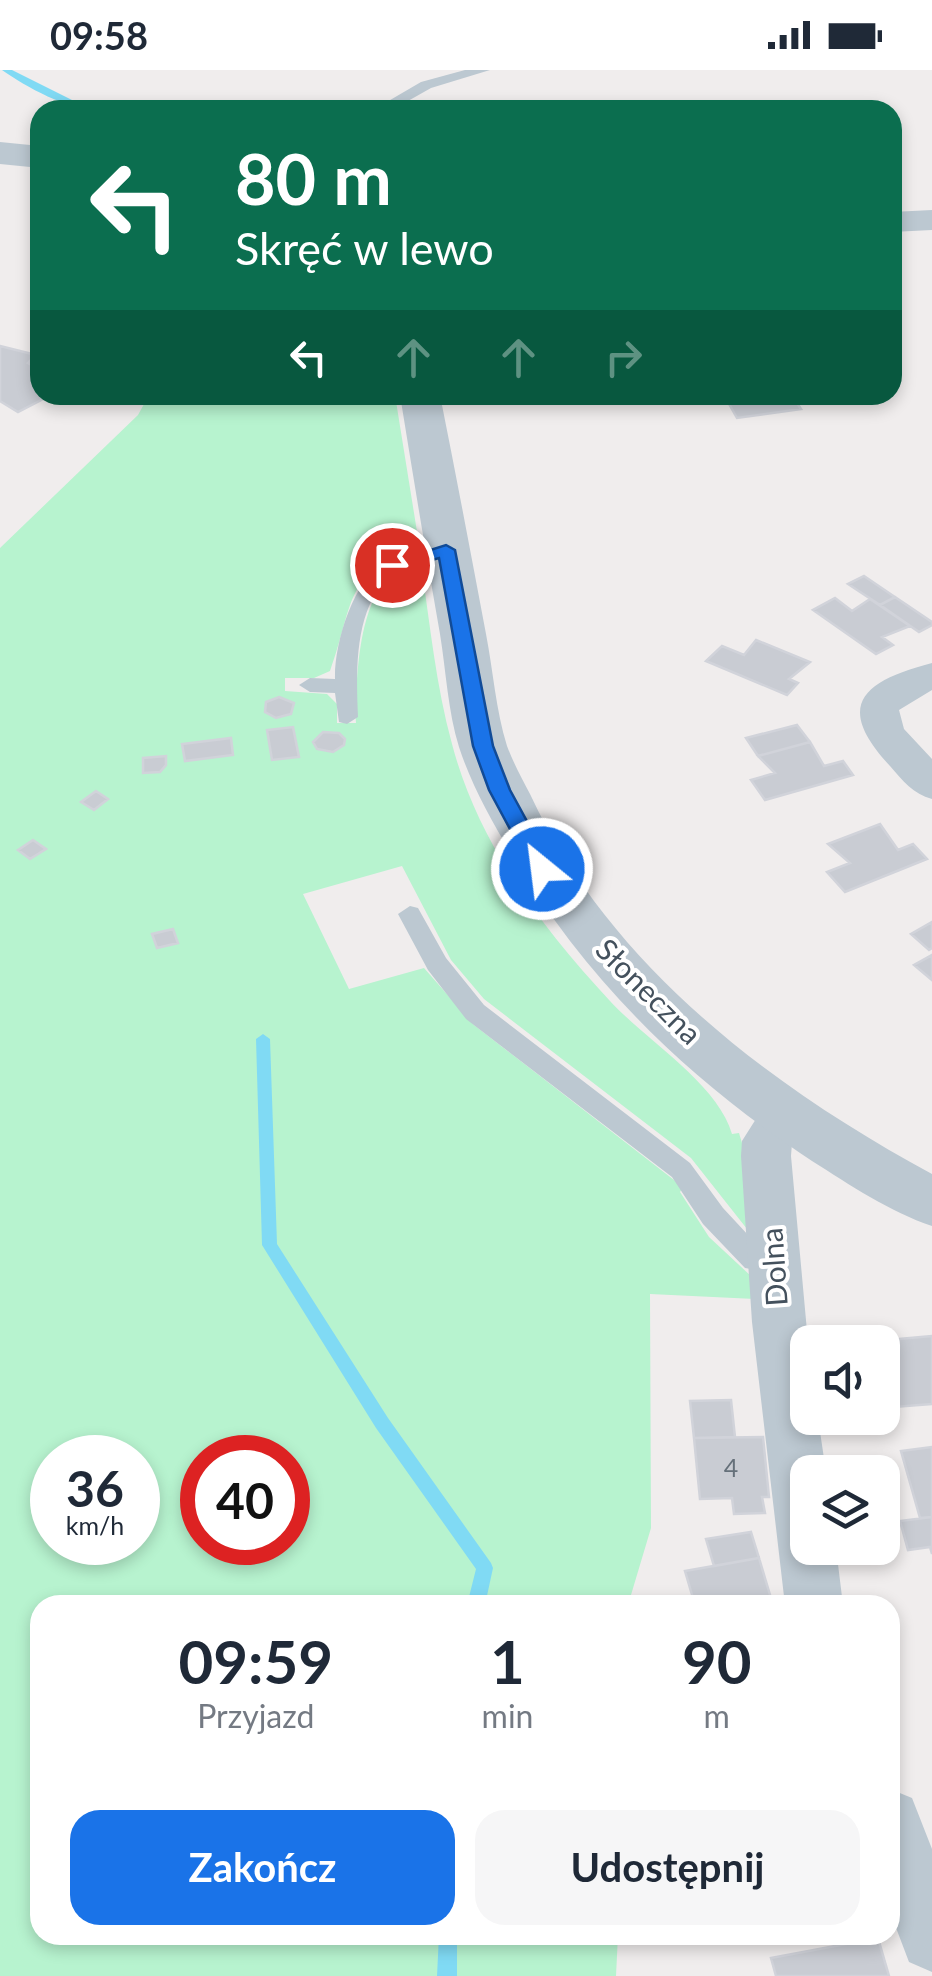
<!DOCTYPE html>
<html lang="pl">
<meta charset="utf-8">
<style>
body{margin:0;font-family:Lato,sans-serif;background:#f6f6f7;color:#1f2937;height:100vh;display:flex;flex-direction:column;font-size:38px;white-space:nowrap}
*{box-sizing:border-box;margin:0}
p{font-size:32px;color:#747a83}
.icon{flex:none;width:55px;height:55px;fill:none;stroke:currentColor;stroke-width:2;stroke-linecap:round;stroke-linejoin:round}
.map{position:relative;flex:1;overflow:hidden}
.panel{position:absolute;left:30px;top:1525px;width:870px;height:350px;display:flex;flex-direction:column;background:#fff;border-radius:30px;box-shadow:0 5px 15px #0003}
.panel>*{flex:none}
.hud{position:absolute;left:30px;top:30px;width:872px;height:305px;border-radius:30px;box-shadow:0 5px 15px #0003;background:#0b6e4f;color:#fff;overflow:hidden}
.fabs{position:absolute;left:790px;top:1255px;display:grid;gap:20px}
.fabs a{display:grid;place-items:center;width:110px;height:110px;border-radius:20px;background:#fff;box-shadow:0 5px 15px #0003;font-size:50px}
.speed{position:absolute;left:30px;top:1365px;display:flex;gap:20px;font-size:50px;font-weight:700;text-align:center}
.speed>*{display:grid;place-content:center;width:130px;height:130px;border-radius:50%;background:#fff;box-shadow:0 5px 15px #0003;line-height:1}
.speed small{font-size:25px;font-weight:400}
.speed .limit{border:15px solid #d22;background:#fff;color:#111}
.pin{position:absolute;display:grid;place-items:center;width:85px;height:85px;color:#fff;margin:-42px;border:5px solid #fff;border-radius:50%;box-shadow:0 2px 10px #0007}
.me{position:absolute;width:110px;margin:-55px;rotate:331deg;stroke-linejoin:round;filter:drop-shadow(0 0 8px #0008)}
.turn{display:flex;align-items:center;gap:35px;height:210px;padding:0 40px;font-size:45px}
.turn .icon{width:130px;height:130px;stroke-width:2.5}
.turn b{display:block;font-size:70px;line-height:85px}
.lanes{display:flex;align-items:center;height:95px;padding:0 40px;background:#0003;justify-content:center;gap:50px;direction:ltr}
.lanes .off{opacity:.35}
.eta{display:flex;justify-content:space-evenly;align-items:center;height:170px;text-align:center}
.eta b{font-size:60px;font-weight:700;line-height:70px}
.primary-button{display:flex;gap:20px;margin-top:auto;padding:20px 40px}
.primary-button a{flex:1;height:115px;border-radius:30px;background:#1a73e8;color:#fff;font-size:40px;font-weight:700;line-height:115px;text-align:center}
.primary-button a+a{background:#f6f6f7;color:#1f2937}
.status{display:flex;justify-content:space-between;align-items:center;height:70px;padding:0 50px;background:#fff;direction:ltr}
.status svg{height:28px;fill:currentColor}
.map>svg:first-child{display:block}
.green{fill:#b7f3cf;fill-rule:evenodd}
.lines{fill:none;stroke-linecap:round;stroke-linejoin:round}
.stream{fill:#80daf4;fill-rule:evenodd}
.building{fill:#c9ccd3;stroke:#d1d3da;stroke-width:2.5}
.service{fill:#bcc8d1;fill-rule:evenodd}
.minor{fill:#bcc8d1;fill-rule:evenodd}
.tertiary{fill:#bcc8d1;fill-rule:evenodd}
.route{fill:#1a73e8;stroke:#114b97;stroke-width:2.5}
.labels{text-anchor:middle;stroke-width:8;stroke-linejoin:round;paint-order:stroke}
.number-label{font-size:25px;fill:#65707a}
.street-label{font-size:30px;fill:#44515d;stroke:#fff}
</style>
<div class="status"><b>09:58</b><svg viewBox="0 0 49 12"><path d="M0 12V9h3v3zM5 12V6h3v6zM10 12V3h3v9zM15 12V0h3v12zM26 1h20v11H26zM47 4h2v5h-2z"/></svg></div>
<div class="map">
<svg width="932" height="1906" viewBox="0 0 932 1906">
<rect width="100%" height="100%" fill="#f0eded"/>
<!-- green -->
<path class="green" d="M149 325H395L419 474C341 507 355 533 330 601L314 608H285V621L327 624 337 634V653H356C356 609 357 494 421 494 430 554 436 616 452 674 478 773 542 858 610 931 646 970 718 1014 732 1064L739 1063 748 1093 751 1164 691 1088 484 929 451 890 402 796 303 824 349 919 424 898 474 955 683 1117 680 1122 709 1167 752 1207 755 1229 650 1224 651 1458 628 1535H40V1865H618L616 1906H0V478L138 345ZM52 1388H138V1472H52ZM202 1388H288V1472H202Z"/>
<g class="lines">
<!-- stream -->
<path class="stream" d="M2 0H12L76 32 98 40C68 40 26 17 2 0Z
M263 964 270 969 277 1174 388 1348 491 1493 493 1498 485 1535H467L476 1499 376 1358 262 1175 256 969Z
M439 1865H457V1906H437Z"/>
</g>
<!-- building -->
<path class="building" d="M0 276 36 285 28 293 40 300V325H51L18 342 0 331Z
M724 325H821L824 329 797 333 801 339 737 348Z
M864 506 895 527 880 535 848 514Z
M895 527 932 552V555L919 562 880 535Z
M835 528 852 541 870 529 910 556 882 567 893 575 876 584 813 540Z
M756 570 810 592 789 609 798 613 787 625 706 591 722 576 744 585Z
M279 627 294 633 291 644 276 648 265 642 266 632Z
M797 655 810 672 758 686 746 668Z
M293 657 299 687 272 690 267 660Z
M323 662 339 663 345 669 344 675 333 682 317 679 313 672Z
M231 668 233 685 185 691 182 674Z
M810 672 824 696 843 691 853 705 765 730 751 710 775 703 758 686Z
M166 686V695L160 702 143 703V688Z
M96 721 108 729 94 740 81 732Z
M880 754 898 780 913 774 927 789 845 822 827 802 850 793 828 774Z
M33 770 46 779 30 789 18 780Z
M932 852V878L929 880 911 864Z
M173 859 178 873 157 878 152 864Z
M932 885V910L914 895Z
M932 1266V1334L882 1338V1272H865Z
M731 1330 735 1367 694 1368 690 1331Z
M763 1367 769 1427H762L765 1443 734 1444 732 1428 700 1429 694 1368Z
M932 1377V1447L920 1448 901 1381Z
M932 1447V1484L930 1477 908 1480 900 1451Z
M751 1462 759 1488 714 1496 706 1469Z
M759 1488 773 1535H695L685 1501Z
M878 1868 889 1906H776L771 1888Z"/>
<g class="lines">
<!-- service -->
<path class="service" d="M465 0H490L431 18 392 40H373L421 12Z
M446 474 456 480 453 484C437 489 413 491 399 499 353 528 356 601 358 647L347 654 339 652 335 623 310 622 299 615 310 608 335 609C334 574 353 510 386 490 401 481 428 478 446 474Z
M410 836 418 838 446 888 484 935 690 1093 723 1138 762 1180 785 1184 789 1192 785 1200 775 1203 745 1198 703 1154 672 1107 466 949 428 900 398 844Z"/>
<!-- minor -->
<path class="minor" d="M932 140V160L892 162V142Z
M932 593V620L899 640 904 659 932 689V729C913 724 903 711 890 696 833 635 863 611 932 593Z
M785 1024 802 1030 810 1043 792 1073 791 1086 808 1272V1348H818L826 1402H808V1478H836L843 1535H785L752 1252 741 1086 742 1071 768 1030Z
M890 1719 912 1728 932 1779V1902L909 1892 890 1842Z"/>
<!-- tertiary -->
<path class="tertiary" d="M0 72 40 76V98L0 94Z
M400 325H440C456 405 471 484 486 564 493 600 496 641 507 676 513 692 522 709 530 724 609 895 771 1017 932 1104V1156C890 1142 850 1115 812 1091 690 1011 587 912 512 785 492 752 471 714 459 677 448 642 446 601 440 564 426 485 413 405 400 325Z"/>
</g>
<!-- route -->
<path class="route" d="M446 475 455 480 493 676 510 720 553 799 550 804H534L489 720 473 676 439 488 392 501 383 495Z"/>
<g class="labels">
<!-- number labels -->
<g class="number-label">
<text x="731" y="1407">4</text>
</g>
<!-- street labels -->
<g class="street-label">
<text transform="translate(648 922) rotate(45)" y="10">Słoneczna</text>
<text transform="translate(775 1197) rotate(-94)" y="10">Dolna</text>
</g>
</g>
</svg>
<div class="fabs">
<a><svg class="icon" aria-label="sound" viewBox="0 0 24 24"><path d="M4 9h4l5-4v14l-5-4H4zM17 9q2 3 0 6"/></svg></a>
<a><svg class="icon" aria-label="layers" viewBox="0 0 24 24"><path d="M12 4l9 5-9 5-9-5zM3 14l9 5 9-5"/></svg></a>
</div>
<div class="speed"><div>36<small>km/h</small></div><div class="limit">40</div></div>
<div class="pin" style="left:392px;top:495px;background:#d93025"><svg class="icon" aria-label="arrive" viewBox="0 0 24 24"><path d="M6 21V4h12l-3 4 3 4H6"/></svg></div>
<svg class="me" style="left:542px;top:799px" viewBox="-20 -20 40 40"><circle r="17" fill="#1a73e8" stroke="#fff" stroke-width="3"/><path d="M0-11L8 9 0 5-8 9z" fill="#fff"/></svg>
<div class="hud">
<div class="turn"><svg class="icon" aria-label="left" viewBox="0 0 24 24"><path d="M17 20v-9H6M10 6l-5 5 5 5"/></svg><div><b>80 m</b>Skręć w lewo</div></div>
<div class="lanes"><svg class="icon" aria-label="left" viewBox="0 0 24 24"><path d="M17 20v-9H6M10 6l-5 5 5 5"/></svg><svg class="icon off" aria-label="ahead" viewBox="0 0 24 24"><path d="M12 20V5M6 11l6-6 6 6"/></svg><svg class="icon off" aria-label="ahead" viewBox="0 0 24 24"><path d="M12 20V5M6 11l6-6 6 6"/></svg><svg class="icon off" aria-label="right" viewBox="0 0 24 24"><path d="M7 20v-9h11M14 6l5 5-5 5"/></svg></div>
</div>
<section class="panel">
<div class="eta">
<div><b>09:59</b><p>Przyjazd</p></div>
<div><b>1</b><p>min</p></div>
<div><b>90</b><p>m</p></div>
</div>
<div class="primary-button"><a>Zakończ</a><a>Udostępnij</a></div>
</section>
</div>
